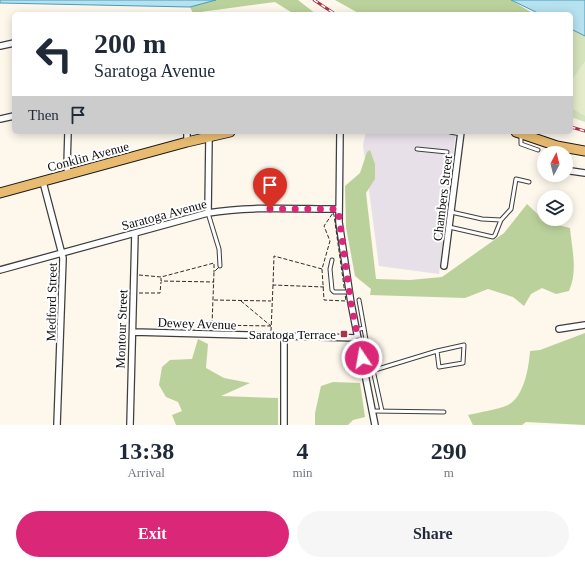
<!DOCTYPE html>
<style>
body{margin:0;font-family:Georgia,serif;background:#f6f6f7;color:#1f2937;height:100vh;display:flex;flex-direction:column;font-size:15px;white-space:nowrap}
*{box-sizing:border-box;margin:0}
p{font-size:13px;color:#747a83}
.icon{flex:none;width:22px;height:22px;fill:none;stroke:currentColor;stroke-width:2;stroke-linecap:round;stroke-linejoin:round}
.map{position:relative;height:425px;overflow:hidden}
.sheet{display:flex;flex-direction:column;background:#fff;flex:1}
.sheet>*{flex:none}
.guide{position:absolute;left:12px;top:12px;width:561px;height:122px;border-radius:6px;box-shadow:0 2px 10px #0003;background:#fff;color:#1f2937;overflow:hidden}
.needle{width:26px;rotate:7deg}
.tools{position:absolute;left:537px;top:146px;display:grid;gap:8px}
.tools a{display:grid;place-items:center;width:36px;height:36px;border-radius:50%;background:#fff;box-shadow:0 2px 10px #0003;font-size:20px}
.pin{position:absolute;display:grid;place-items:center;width:34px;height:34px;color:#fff;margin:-41px -17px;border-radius:50% 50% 50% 0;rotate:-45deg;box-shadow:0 0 4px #0007}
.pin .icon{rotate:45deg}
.me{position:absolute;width:44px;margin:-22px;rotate:348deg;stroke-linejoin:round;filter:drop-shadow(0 0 3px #0008)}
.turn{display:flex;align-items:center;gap:14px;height:84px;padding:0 16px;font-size:18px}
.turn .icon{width:52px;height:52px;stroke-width:2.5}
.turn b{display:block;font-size:28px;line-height:34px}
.then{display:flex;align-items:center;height:38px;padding:0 16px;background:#0003;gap:8px;font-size:15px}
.eta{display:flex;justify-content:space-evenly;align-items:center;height:68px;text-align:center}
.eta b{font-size:24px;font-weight:800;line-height:28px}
.cta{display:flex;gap:8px;margin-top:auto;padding:8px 16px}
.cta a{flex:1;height:46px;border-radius:24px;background:#db2777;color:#fff;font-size:16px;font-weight:800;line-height:46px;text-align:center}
.cta a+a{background:#f6f6f7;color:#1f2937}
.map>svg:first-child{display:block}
.industrial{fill:#e7e0e9}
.green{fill:#d4e3ba}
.forest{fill:#bbd19b}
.pitch{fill:#e4ebca}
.water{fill:#b6e1ee;stroke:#469dbc}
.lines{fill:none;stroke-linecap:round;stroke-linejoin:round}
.lane-casing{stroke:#3e3e3e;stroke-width:5}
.street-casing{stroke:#3e3e3e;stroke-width:8}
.primary-casing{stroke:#1c1c1c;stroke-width:11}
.path{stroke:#2d2d2d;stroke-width:1;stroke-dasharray:4 2;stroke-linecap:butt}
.lane{stroke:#fff;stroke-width:3}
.street{stroke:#fff;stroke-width:5.5}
.primary{stroke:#e8bb70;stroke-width:9}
.rail-casing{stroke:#aa344a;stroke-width:3}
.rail{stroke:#fff;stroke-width:1.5;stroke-dasharray:4.5;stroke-linecap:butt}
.route{stroke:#db2777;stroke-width:7;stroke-dasharray:0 12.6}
.poi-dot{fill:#aa344a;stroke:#fff;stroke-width:1.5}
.labels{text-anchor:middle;stroke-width:4;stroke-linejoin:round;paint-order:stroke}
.street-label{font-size:13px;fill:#0b0b0b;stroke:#fff}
.poi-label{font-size:13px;fill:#0b0b0b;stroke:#fff;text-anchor:end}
</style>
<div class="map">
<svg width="585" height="425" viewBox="0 0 585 425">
<rect width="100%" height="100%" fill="#fdf7ec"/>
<!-- industrial -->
<path class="industrial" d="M366 132H456L439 274 379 266 363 145Z"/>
<!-- green -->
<path class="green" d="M571 29 585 36V122L571 117Z"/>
<!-- forest -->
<path class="forest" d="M216 0H298L316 14H294L275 2 193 13 190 7Z
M335 0H511L534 14H360Z
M370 150 375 164V179L366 193 376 279 410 280 442 277 504 233 527 204 546 222 570 228C572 250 578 271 569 291L556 294 542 288 531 294 524 306 513 297 488 289 465 298 370 295 371 289 355 276 346 227 345 186 360 173 367 152Z
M585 333V425L526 422 522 425H473L468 415C480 412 497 410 508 405 524 397 529 367 530 351L540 350Z
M198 339 208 344 206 368 224 378 250 383 221 396 278 398V425H176L172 415 182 411 178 402 166 397 159 385 162 367 170 360 192 359Z
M333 382 360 383 365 417 353 420 348 425H315V413L321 386Z"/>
<!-- pitch -->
<path class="pitch" d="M585 61V116L571 108V81Z"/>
<!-- water -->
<path class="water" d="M0 0H216L190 7 0 3Z
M511 0H585V36L571 29V14H540Z"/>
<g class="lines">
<defs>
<path id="lane" d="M450 132 461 134
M521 136V144L538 150
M417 149 447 152
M451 212 482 219 501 220 511 209 516 179 529 182
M208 213 219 249 220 266
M449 227 493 237 495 235 501 220
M332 260 330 269 332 290 334 292H349
M356 330 364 328 359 300
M359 343 366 340 364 328
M373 370 382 411
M365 373 437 351 464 345 463 363 439 367 437 351
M373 411 444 412"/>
<path id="street" d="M0 46 14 43
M0 119 14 116
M68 132 67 166 68 175
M340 132 339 222 351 303 375 425
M187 142V132
M566 167 571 171 585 173
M43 182 63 258 57 425
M208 213 209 137
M444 266 461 132
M0 270 208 213C251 206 295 209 338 209
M559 329 585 325
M133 332 358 338
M130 425 135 233
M284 425V336"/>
<path id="primary" d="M516 132 557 146 585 151
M0 193 187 142 230 132"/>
</defs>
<!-- lane casing -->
<use href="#lane" class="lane-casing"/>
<!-- street casing -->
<use href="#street" class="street-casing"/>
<!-- primary casing -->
<use href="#primary" class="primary-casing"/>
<!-- path -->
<path class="path" d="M333 213 334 215 346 301 324 300 322 269 330 241 324 226Z
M218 268 214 272 212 325 271 326
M322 269 274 256 273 285 324 287
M139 275 161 277 214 263V272
M161 278V281L214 282
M139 293H160L161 282
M214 300 271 301
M241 301 271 326
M271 331 273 285"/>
<!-- lane -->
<use href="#lane" class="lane"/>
<!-- street -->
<use href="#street" class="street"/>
<!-- primary -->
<use href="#primary" class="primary"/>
<defs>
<path id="rail" d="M314 0 335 14
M571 127 585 131"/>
</defs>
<!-- rail casing -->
<use href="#rail" class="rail-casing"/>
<!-- rail -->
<use href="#rail" class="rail"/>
</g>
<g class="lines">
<!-- route -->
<path class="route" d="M270 209H338L351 304 362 358"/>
</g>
<!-- markers -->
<rect class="poi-dot" x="340" y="330" width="8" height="8" rx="2"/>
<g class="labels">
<!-- street labels -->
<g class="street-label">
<text transform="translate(88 156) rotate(-15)" y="5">Conklin Avenue</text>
<text transform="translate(442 198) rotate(-83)" y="5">Chambers Street</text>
<text transform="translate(164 214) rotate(-15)" y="5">Saratoga Avenue</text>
<text transform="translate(51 302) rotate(-89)" y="5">Medford Street</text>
<text transform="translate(197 323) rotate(2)" y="5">Dewey Avenue</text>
<text transform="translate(121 329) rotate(-88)" y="5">Montour Street</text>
</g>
<!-- poi labels -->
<g class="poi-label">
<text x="336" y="339">Saratoga Terrace</text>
</g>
</g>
</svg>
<div class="tools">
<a><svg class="needle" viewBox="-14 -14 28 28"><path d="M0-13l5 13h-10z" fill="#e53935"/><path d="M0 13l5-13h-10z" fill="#747a83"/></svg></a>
<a><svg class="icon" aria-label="layers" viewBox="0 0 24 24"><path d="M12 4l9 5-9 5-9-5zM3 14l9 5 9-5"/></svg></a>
</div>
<div class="pin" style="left:270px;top:209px;background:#d93025"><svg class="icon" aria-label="arrive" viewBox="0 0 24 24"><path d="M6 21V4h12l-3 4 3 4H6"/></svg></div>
<svg class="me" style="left:362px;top:358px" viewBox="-20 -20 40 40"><circle r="17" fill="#db2777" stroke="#fff" stroke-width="3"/><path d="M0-11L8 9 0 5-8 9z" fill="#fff"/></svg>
<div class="guide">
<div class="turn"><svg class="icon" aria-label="left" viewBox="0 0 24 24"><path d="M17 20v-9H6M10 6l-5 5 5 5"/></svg><div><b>200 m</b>Saratoga Avenue</div></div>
<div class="then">Then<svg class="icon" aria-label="arrive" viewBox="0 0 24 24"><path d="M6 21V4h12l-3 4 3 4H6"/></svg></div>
</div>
</div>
<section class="sheet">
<div class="eta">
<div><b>13:38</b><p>Arrival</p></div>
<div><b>4</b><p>min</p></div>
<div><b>290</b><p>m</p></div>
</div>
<div class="cta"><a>Exit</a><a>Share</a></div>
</section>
